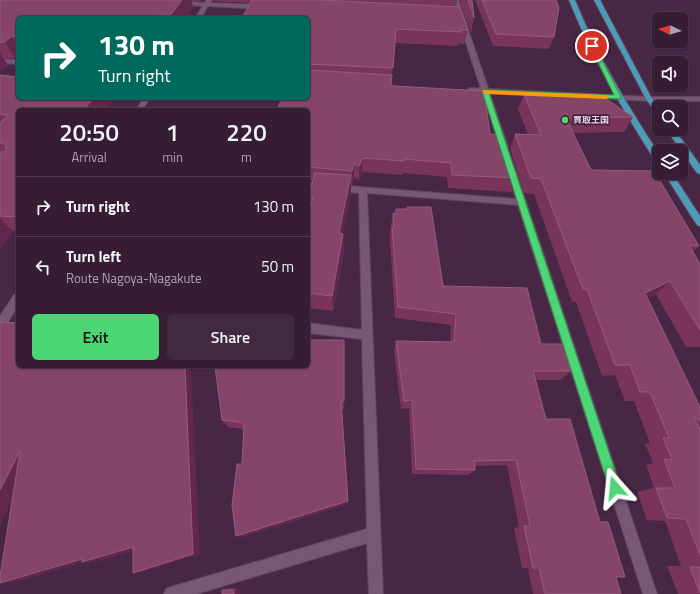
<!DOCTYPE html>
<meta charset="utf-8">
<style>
body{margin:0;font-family:"Titillium Web","Noto Sans JP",sans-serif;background:#412a40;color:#f1f3f6;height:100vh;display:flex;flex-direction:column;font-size:15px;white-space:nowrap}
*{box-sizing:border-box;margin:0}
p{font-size:13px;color:#aaa2ac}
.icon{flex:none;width:22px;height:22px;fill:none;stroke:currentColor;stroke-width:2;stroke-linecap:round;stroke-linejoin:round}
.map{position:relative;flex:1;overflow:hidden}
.side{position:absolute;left:16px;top:108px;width:294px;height:260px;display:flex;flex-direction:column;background:#361d34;border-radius:6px;box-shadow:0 1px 3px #0004,0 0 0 1px #503b4f}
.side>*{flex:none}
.guide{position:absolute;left:16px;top:16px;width:294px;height:84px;border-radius:6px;box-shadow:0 1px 3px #0004,0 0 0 1px #503b4f;background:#00695c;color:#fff;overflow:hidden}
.needle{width:26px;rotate:275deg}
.fabs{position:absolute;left:652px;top:12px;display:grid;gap:8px}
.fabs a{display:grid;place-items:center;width:36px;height:36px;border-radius:6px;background:#361d34;box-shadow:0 1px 3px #0004,0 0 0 1px #503b4f;font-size:20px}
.pin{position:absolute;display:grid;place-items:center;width:34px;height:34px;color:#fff;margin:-17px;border:2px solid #fff;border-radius:50%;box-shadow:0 1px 4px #0007}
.me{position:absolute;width:44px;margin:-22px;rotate:342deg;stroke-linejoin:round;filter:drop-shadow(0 0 3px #0008)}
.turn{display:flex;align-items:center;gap:14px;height:84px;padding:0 16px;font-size:18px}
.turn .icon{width:52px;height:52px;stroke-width:2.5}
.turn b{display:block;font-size:28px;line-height:34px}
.eta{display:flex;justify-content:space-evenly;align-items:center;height:68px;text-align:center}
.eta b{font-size:24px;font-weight:600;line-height:28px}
.cta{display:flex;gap:8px;margin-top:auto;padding:8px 16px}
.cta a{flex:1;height:46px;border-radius:6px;background:#4dd676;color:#111;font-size:16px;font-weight:600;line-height:46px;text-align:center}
.cta a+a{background:#412a40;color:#f1f3f6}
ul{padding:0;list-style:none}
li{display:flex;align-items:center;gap:12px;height:60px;padding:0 16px;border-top:1px solid #503b4f}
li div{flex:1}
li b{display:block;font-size:15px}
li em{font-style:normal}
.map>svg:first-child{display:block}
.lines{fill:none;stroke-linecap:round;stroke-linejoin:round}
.minor-casing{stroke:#61465f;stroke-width:2}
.tertiary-casing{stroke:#61465f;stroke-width:2}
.primary-casing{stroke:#61465f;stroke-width:2}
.minor{fill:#795576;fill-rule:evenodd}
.tertiary{fill:#795576;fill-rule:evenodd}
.primary{fill:#4d9cb7;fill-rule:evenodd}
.wall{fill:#79345a}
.shaded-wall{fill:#61284c}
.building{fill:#854569;stroke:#945b7d}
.route{fill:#4dd676;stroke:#328b4d}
.slow{fill:#f59e0b}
.poi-dot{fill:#4dd676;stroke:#3d1d3b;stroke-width:1.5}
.labels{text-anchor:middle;stroke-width:3;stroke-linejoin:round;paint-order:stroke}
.far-poi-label{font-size:9px;font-weight:bold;fill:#e7d2e5;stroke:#3d1d3b;text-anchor:start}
</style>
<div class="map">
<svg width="700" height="594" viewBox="0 0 700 594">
<rect width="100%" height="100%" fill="#482745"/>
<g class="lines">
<defs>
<path id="minor" d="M206 0H212L210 3 262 5 265 7 262 9 208 6 201 18H195L203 6 180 5 177 3 180 1 205 3Z
M452 0H458L508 147 507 149H504L500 147Z
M144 98H150L142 110H136Z
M512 169 516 172 657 594H643L518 205 367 193 383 594H369L367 543 196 594H164L166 589 171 587 367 529 362 339 308 333V323L362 330 359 193 308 189V183L516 199 508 172Z
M18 294V306L4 328 0 330V316L14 295Z"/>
<path id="tertiary" d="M0 59 18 60V64L0 63Z
M470 88 649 97H700V101H649L468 91V89Z"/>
<path id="primary" d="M569 0H575C597 55 627 105 659 154V163L656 162C623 110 592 58 569 0Z
M594 0H600L652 99 659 108V115L657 114 646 99Z
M666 129H674L700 165V174L697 173Z
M664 173H672L700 216V226L697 225Z"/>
</defs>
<!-- minor casing -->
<use href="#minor" class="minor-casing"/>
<!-- tertiary casing -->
<use href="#tertiary" class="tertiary-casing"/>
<!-- primary casing -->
<use href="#primary" class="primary-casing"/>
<!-- minor -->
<use href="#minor" class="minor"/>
<!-- tertiary -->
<use href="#tertiary" class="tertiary"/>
<!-- primary -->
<use href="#primary" class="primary"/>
</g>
<!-- wall -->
<path class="wall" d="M0 0H204L198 1H192L193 7 185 18H18V56L15 58H3L8 65 0 72Z
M213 0H457L456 7 468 30 464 44H458V46L395 43 391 85 490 134 518 178 512 192 448 188 447 177 403 173V175L362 172 359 180 354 178 352 185H351V194L343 233 344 251 333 311 308 308V217L310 210 308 196 313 181 308 180V18L250 3 213 1Z
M459 0H468L474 17 471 33Z
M475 0H556L554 37 549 49 493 46Z
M0 75 18 98H115L106 110H18V232L13 231 0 249Z
M524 94 633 117 624 132 573 133 591 170 699 246 693 251 700 264V347H686L656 294 647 298 700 407V594H678L667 566H681L665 521 647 520 637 492 654 488 646 465 653 463 645 444 650 443 634 401H625L615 375 602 376 576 302H572L534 194 524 193 510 149 515 134 528 135 518 109Z
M407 207 443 286 541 344 571 371 560 380H536L546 419 600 522 621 594H533L528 568H522L514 528 519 527 507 465 475 466V470L468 475 412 474 409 408 401 409 394 351 396 341 450 342 451 325 395 318 390 240 391 226 393 213 395 214 396 209H406Z
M345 350 344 409H342L348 504 242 537 236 536 242 464 244 429 228 427 222 420Z
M228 588 239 589 240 594 222 590Z"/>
<!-- shaded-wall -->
<path class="shaded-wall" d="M182 0H191L193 7 185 18H168Z
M160 14 162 18H157Z
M12 36 18 45V56L15 58 5 42Z
M0 53 8 65 0 72Z
M93 98H115L106 110H84Z
M363 158 362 172 359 180V166Z
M354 164V178L352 185V171Z
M351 175V194L340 250 339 233Z
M0 219 13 231 0 249Z
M343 234 344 251 333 311 332 296Z
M670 281 656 294 632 306 645 293Z
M344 340 345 350 344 409Z
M185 366H187L191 371 200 554 143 572 133 573Z
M20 451 34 456 0 525V490Z
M348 501V504L242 537 236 536Z
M133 547 143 548 95 562H84L16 582 0 584 82 559Z
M239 589 240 594H234V590Z"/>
<!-- building -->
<path class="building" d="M0 0H182L168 18H167L160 14 157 18H18V36H12L5 42H0Z
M252 0H319L460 7 468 30H460L461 32 396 29 393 68 308 64V18H242Z
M468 0H472L474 17Z
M482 0H556L559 8 554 37 496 34Z
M308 70 392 75 391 85 394 86 484 91 490 134 503 135 518 178 452 175 451 163 404 159V161L363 158 359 166 354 164 352 171 308 167V110H277L282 98H308Z
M0 75 18 77V98H93L84 110H18V216L17 217 0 216V152H4L6 151V145L4 143H0V123L8 115 0 114Z
M524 94H552L603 97 633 117 566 118 591 170 654 171 699 246 689 245 700 264V330L670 281 645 293 700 407V421L694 417 700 429V555L686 519 667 518 656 488H675L664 459 672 460 663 438H669L650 392H640L630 365H615L587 289H583L541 179 531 178 515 134 541 135Z
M315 173 351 175 339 233 343 234 332 296 308 293V217L313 197 308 196Z
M407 207H431L443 286 527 288 541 344H563L571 371H533L546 419H570L600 522H608L625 577H616L621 594H545L539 568H533L524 526H530L516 460 474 461 475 470 416 469 412 400 404 401 396 341 454 342 456 314 398 307 392 227H394L393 213 396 214V209H407Z
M1 322 18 323V366H185L193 554 133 573V547L82 562V559L0 583V576L20 451 0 490V324Z
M308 340H344V401H341L348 501 236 536 232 505 237 464H242L244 423 222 420 215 366H308Z
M690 567H700V593Z
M222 590H234V594H222Z"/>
<!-- route -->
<path class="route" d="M590 44 595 46 621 97V99L489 93 621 488 620 493 615 494 611 493 609 488 482 91 485 90 614 95 590 46Z"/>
<!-- slow -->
<path class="slow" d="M483 90 606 95 609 97 606 99 486 94 483 93Z"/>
<!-- markers -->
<circle class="poi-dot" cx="565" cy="120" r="4"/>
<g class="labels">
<!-- far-poi labels -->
<g class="far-poi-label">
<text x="573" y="123">買取王国</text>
</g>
</g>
</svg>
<div class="fabs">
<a><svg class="needle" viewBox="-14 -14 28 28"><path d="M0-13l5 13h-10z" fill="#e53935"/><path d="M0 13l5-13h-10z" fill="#aaa2ac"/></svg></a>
<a><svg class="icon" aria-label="sound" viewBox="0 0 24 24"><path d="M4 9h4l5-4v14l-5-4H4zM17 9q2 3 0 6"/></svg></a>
<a><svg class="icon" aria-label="search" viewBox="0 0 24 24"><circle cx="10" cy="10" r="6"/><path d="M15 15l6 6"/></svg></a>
<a><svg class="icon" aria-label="layers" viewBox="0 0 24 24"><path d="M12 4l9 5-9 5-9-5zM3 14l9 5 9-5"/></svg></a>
</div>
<div class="pin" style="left:592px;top:46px;background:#d93025"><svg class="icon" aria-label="arrive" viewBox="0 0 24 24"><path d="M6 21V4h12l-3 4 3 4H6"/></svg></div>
<svg class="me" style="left:615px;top:488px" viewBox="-20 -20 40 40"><path d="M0-17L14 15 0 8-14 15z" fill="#4dd676" stroke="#fff" stroke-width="4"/></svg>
<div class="guide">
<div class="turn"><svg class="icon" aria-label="right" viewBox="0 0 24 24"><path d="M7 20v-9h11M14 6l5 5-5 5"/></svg><div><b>130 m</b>Turn right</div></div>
</div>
<section class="side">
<div class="eta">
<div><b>20:50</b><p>Arrival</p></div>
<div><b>1</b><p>min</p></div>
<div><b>220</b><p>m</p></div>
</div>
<ul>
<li><svg class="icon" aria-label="right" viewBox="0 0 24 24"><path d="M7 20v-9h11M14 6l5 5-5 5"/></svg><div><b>Turn right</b></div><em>130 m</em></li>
<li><svg class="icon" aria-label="left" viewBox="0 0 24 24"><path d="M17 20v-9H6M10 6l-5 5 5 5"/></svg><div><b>Turn left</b><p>Route Nagoya-Nagakute</p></div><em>50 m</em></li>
</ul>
<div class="cta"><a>Exit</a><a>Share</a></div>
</section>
</div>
